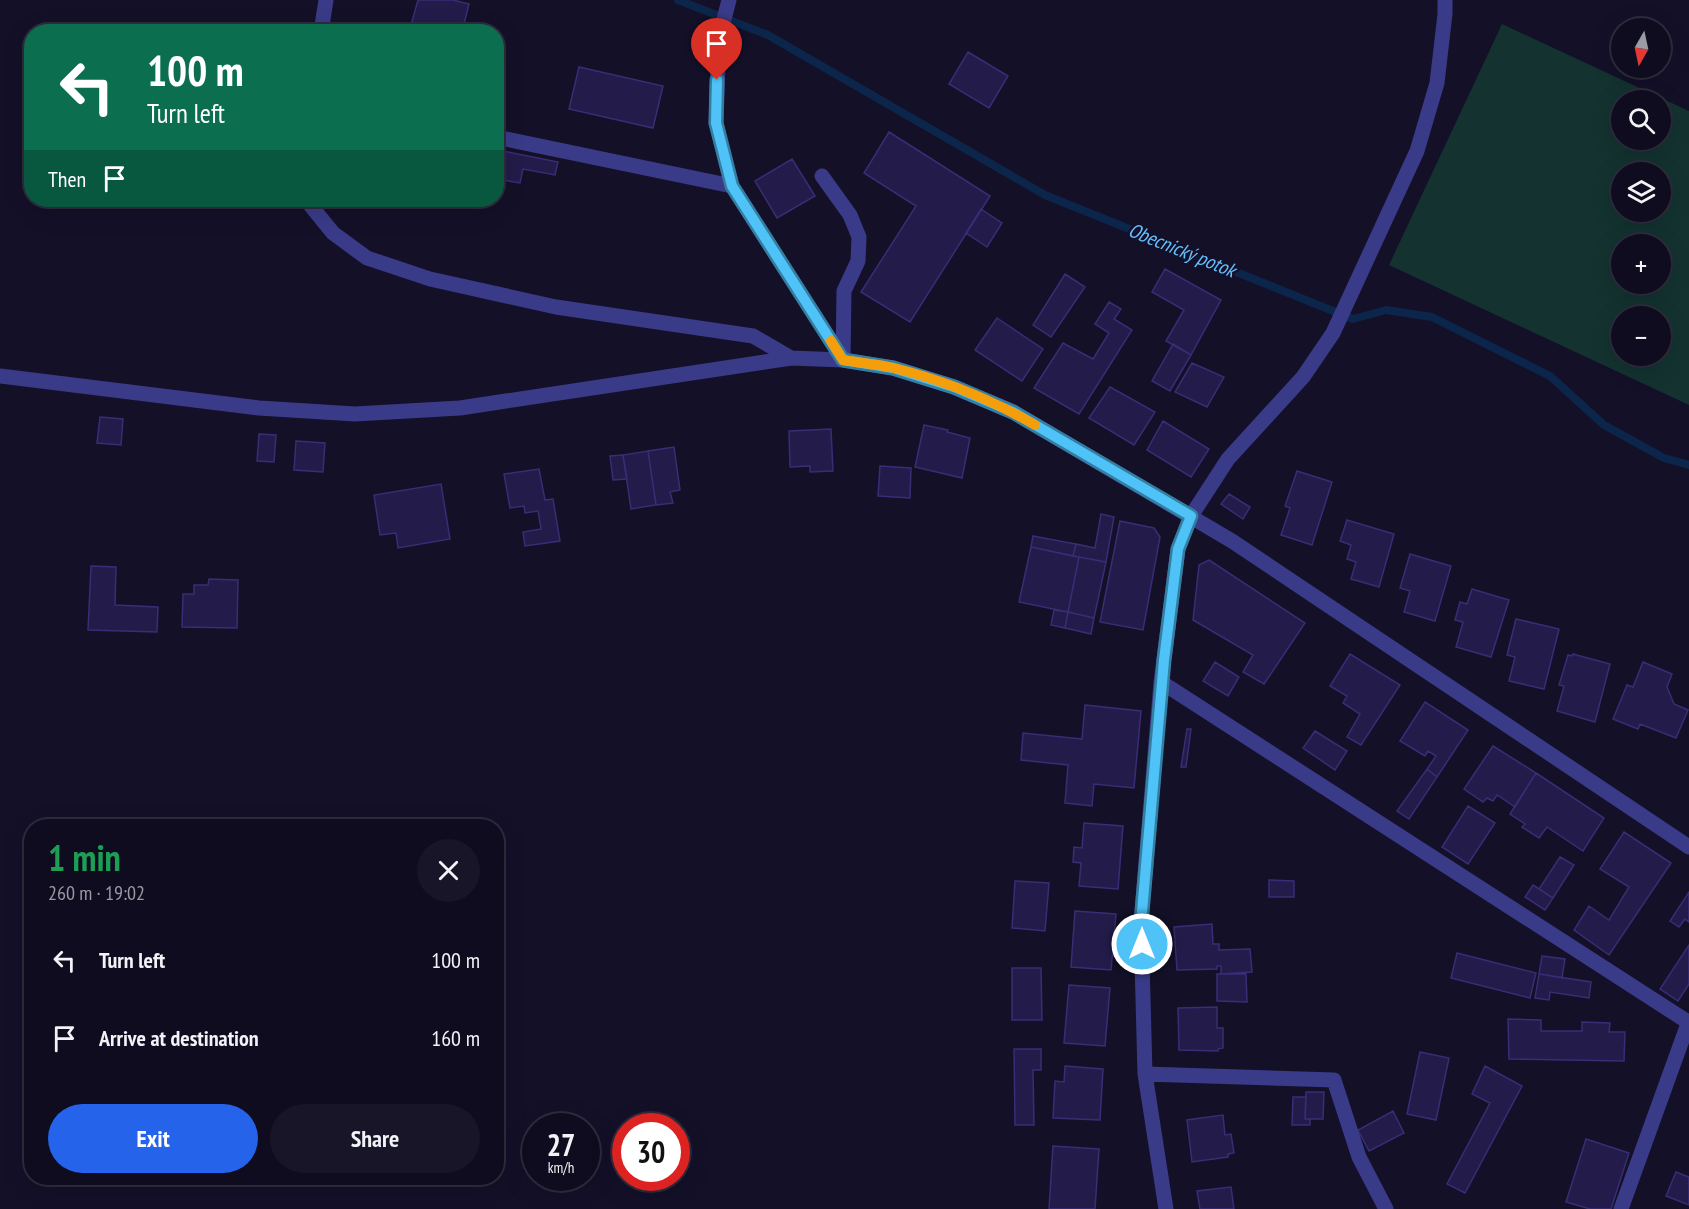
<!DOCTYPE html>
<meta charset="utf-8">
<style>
body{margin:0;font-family:"PT Sans Narrow",sans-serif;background:#171527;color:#f1f3f6;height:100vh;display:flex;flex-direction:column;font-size:22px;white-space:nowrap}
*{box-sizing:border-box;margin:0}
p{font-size:20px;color:#9b9ba4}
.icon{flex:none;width:33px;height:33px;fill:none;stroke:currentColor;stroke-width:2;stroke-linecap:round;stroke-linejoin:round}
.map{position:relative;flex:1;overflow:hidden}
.side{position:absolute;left:24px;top:819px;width:480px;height:366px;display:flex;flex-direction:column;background:#0e0c1e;border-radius:24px;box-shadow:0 6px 24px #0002,0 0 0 2px #2e2c3c}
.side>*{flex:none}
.hud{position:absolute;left:24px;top:24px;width:480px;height:183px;border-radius:24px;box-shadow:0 6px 24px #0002,0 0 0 2px #2e2c3c;background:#0b6e4f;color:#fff;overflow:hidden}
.needle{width:39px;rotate:189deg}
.controls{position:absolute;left:1611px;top:18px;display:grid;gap:12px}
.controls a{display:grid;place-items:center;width:60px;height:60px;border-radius:50%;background:#0e0c1e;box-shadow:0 6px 24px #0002,0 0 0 2px #2e2c3c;font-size:30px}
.speed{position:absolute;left:522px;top:1113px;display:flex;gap:12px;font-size:30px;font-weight:700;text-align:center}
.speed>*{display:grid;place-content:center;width:78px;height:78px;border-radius:50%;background:#0e0c1e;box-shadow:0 6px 24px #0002,0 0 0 2px #2e2c3c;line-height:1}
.speed small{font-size:15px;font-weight:400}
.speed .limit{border:9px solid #d22;background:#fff;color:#111}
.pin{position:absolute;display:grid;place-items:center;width:51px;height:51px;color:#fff;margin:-62px -26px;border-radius:50% 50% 50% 0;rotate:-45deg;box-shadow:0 0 6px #0007}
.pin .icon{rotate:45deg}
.me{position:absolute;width:66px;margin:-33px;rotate:0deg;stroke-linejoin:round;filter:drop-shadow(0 0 4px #0008)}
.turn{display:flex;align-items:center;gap:21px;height:126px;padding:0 24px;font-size:27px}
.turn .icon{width:78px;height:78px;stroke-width:2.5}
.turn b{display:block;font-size:42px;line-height:51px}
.then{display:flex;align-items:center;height:57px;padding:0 24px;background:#0003;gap:12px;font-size:22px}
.round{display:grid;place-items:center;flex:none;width:63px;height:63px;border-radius:32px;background:#171527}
.summary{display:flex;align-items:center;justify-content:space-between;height:102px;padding:0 24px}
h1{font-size:36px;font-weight:600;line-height:45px;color:#1e9e55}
.cta{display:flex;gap:12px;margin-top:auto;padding:12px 24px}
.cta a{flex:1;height:69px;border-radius:36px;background:#2563eb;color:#fff;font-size:24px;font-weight:600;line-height:69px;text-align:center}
.cta a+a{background:#171527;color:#f1f3f6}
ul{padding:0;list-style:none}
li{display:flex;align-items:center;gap:18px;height:78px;padding:0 24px}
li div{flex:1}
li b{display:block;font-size:22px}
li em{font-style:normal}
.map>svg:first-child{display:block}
.green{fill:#133230;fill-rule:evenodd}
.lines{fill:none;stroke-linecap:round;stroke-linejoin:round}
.stream{stroke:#0c264b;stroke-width:8}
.building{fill:#231c4a;stroke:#392d76;stroke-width:1.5}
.minor{stroke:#3a3b88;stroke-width:15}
.route-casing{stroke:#337fa1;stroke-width:15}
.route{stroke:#4fc3f7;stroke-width:10}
.slow{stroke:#f59e0b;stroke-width:10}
.labels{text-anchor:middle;stroke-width:5;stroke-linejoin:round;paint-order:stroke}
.water-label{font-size:20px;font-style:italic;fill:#65beff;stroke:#131028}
</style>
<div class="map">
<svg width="1689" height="1209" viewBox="0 0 1689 1209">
<rect width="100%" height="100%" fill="#131028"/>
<!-- green -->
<path class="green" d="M1502 24 1689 111V405L1389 265ZM1660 100V140H1622V100ZM1660 172V212H1622V172ZM1622 244H1660V284H1622ZM1622 316H1660V356H1622Z"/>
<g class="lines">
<!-- stream -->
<path class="stream" d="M678 0 768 35 1045 195 1353 319 1386 310 1432 317 1550 376 1604 425 1664 458 1689 465"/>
</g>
<!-- building -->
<path class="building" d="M418 0H453L469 4 462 32H403L405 23 411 25Z
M968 52 1008 76 989 108 949 84Z
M579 67 663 86 653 128 569 109Z
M889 132 990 196 910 322 861 292 916 206 864 173Z
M503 151 558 162 555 175 523 169 520 183 497 179Z
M792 159 815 196 777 218 755 181Z
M981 209 1002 223 987 247 966 233Z
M1165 269 1221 300 1191 355 1166 341 1184 310 1152 292Z
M1065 274 1085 287 1051 337 1033 325Z
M1109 302 1121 309 1114 319 1132 330 1079 414 1034 388 1063 343 1093 359 1109 333 1095 324Z
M997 318 1043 349 1022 381 975 350Z
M1173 344 1191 355 1170 391 1152 381Z
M1192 363 1224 377 1207 407 1175 392Z
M1110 387 1155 412 1134 445 1089 418Z
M100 417 123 419 121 445 97 443Z
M1163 421 1209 449 1191 477 1147 450Z
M924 425 948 430 947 432 970 438 962 478 915 467Z
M831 429 833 471 810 472V466L790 467 789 431Z
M259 434 276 435 274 462 257 461Z
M296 441 325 443 323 472 294 470Z
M674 447 680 490 670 492 673 503 656 505 648 451Z
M648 451 656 505 631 509 623 455Z
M623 455 627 479 613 480 610 456Z
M880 466 911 468 910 498 878 496Z
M539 469 545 500 553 499 560 541 525 546 523 532 541 529 538 511 525 513 524 506 510 508 504 474Z
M1297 471 1332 482 1312 545 1281 535 1290 508 1285 506Z
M441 484 450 539 398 548 396 533 380 535 374 495Z
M1229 494 1250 507 1243 519 1221 504Z
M1101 514 1114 517 1106 562 1073 556 1076 544 1095 548Z
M1347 520 1394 534 1379 587 1351 579 1356 562 1347 559 1351 545 1340 541Z
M1120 521 1154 528 1160 537 1143 630 1100 622Z
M1033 536 1076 544 1073 556 1031 547Z
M1031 547 1079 557 1068 612 1019 602Z
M1410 554 1451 566 1435 621 1404 612 1410 591 1400 588Z
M1079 557 1106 562 1094 618 1068 612Z
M1209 560 1305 623 1264 684 1243 672 1253 655 1193 620 1199 565Z
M91 566 116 567 115 605 158 607 157 632 88 630Z
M209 579 238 580 237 628 182 627 183 594H194V585H208Z
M1472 589 1509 600 1491 657 1456 647 1463 622 1455 620 1460 602 1467 604Z
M1054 610 1068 612 1065 628 1051 625Z
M1068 612 1094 618 1091 634 1065 628Z
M1516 619 1559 629 1544 689 1509 681 1515 657 1507 655Z
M1350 654 1400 685 1361 745 1347 737 1360 714 1343 703 1347 696 1330 686Z
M1573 654 1610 664 1595 722 1557 711 1564 686 1559 685 1568 655 1572 656Z
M1215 662 1239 677 1228 696 1203 681Z
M1643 662 1672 674 1667 687 1674 704 1688 710 1676 738 1640 724 1638 729 1613 719 1627 685 1633 687Z
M1425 702 1468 730 1437 777 1427 769 1436 756 1428 751 1425 756 1400 741Z
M1085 705 1141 711 1134 788 1094 784 1092 806 1065 803 1068 765 1021 760 1023 733 1082 739Z
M1187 729H1191L1186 767H1181Z
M1315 731 1347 751 1335 770 1303 748Z
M1493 746 1536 773 1515 807 1497 795 1493 801 1487 798 1483 802 1464 789Z
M1427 769 1437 777 1409 819 1397 811Z
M1536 773 1604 818 1583 851 1547 827 1539 838 1522 827 1525 824 1510 814Z
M1468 806 1495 823 1468 864 1442 847Z
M1084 823 1123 826 1118 889 1079 886 1081 863 1073 862 1074 847 1082 848Z
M1624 832 1671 863 1609 955 1574 930 1589 906 1609 920 1629 887 1600 869Z
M1560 857 1574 865 1553 898 1539 889Z
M1269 880 1294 881V897H1269Z
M1015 881 1049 883 1045 931 1012 928Z
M1533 885 1553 898 1545 910 1525 897Z
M1689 892V922L1685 919 1679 927 1670 921Z
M1075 911 1116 914 1111 970 1071 967Z
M1212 924 1213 944H1219V950L1250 949 1252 972 1221 974V966H1217V969L1177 970 1174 927Z
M1689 945V984L1678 1001 1660 989Z
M1457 953 1536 973 1530 998 1451 978Z
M1542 956 1565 959 1562 978 1539 974Z
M1012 968H1041L1042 1020H1012Z
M1217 974H1246L1247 1002 1217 1001Z
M1539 974 1591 982 1589 998 1550 992 1549 1000 1535 998Z
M1069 985 1110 988 1105 1046 1064 1043Z
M1217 1007V1028H1223V1048L1218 1049V1051L1179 1050 1178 1008Z
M1508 1019 1541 1020V1031H1582V1022L1610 1023 1609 1032H1625L1624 1061 1509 1059Z
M1014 1049H1041V1070H1033L1034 1125H1015Z
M1420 1052 1449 1058 1436 1120 1407 1114Z
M1065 1066 1103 1069 1100 1120 1053 1118 1055 1081 1064 1082Z
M1485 1066 1522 1086 1465 1193 1447 1184 1490 1103 1472 1094Z
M1306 1092H1324L1323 1119H1305Z
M1293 1097H1306L1305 1119H1310V1125H1292Z
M1393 1111 1404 1133 1369 1151 1358 1130Z
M1223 1115 1225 1135 1231 1134 1234 1153 1228 1154V1157L1192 1162 1187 1120Z
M1586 1139 1629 1153 1611 1209H1590L1566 1202Z
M1053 1146 1099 1149 1095 1209H1049Z
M1676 1172 1689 1177V1205L1666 1196Z
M1231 1187 1234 1209H1200L1197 1191Z"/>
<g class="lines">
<!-- minor -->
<path class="minor" d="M729 0 719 38 716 123 732 186 843 360 844 291 858 261 859 237 850 215 822 176
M321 32 326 0
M496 137 732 186
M310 200 311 206 333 233 367 258 430 279 556 307 753 336 791 358
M0 376 259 408 355 414 460 408 791 358 843 360 893 368 954 387 1013 412 1232 541 1689 847
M1161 682 1688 1022
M1145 1074 1334 1080 1359 1157 1386 1209
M1166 1209 1145 1074 1141 923 1161 682 1178 549 1191 516 1228 459 1303 377 1333 333 1417 151 1437 83 1445 14V0
M1621 1209 1689 1021"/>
</g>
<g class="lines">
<defs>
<path id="route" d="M717 80 716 123 732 186 843 360 893 368 954 387 1013 412 1191 516 1178 549 1164 660 1141 923 1142 944"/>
</defs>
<!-- route casing -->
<use href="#route" class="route-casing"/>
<!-- route -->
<use href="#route" class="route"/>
<!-- slow -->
<path class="slow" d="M831 341 843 360C860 363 877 364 894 368 943 380 992 400 1035 425"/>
</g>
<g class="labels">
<!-- water labels -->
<g class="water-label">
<text transform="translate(1182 250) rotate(22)" y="7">Obecnický potok</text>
</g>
</g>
</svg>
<div class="controls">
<a><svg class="needle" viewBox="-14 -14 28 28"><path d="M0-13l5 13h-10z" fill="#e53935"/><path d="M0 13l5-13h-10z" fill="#9b9ba4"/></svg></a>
<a><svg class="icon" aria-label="search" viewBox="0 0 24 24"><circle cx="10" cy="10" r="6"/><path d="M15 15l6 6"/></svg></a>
<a><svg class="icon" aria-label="layers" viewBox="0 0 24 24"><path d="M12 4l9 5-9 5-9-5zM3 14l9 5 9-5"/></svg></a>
<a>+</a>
<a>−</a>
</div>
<div class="speed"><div>27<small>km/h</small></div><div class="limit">30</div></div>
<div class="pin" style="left:717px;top:80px;background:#d93025"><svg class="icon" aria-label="arrive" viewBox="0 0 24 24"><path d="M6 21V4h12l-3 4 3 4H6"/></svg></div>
<svg class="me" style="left:1142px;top:944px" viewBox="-20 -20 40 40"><circle r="17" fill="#4fc3f7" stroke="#fff" stroke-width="3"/><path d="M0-11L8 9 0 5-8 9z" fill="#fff"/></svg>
<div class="hud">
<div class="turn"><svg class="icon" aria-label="left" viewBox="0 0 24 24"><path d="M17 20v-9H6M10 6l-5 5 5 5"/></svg><div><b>100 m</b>Turn left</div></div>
<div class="then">Then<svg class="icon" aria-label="arrive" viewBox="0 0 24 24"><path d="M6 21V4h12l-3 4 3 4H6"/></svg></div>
</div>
<section class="side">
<div class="summary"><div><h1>1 min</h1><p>260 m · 19:02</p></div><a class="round"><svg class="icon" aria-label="close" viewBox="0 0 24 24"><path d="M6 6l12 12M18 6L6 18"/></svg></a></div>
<ul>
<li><svg class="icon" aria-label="left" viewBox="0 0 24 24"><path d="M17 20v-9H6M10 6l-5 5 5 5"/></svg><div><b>Turn left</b></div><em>100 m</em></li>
<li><svg class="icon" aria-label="arrive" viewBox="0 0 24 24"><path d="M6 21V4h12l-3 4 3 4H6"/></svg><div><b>Arrive at destination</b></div><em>160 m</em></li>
</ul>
<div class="cta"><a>Exit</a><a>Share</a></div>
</section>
</div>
